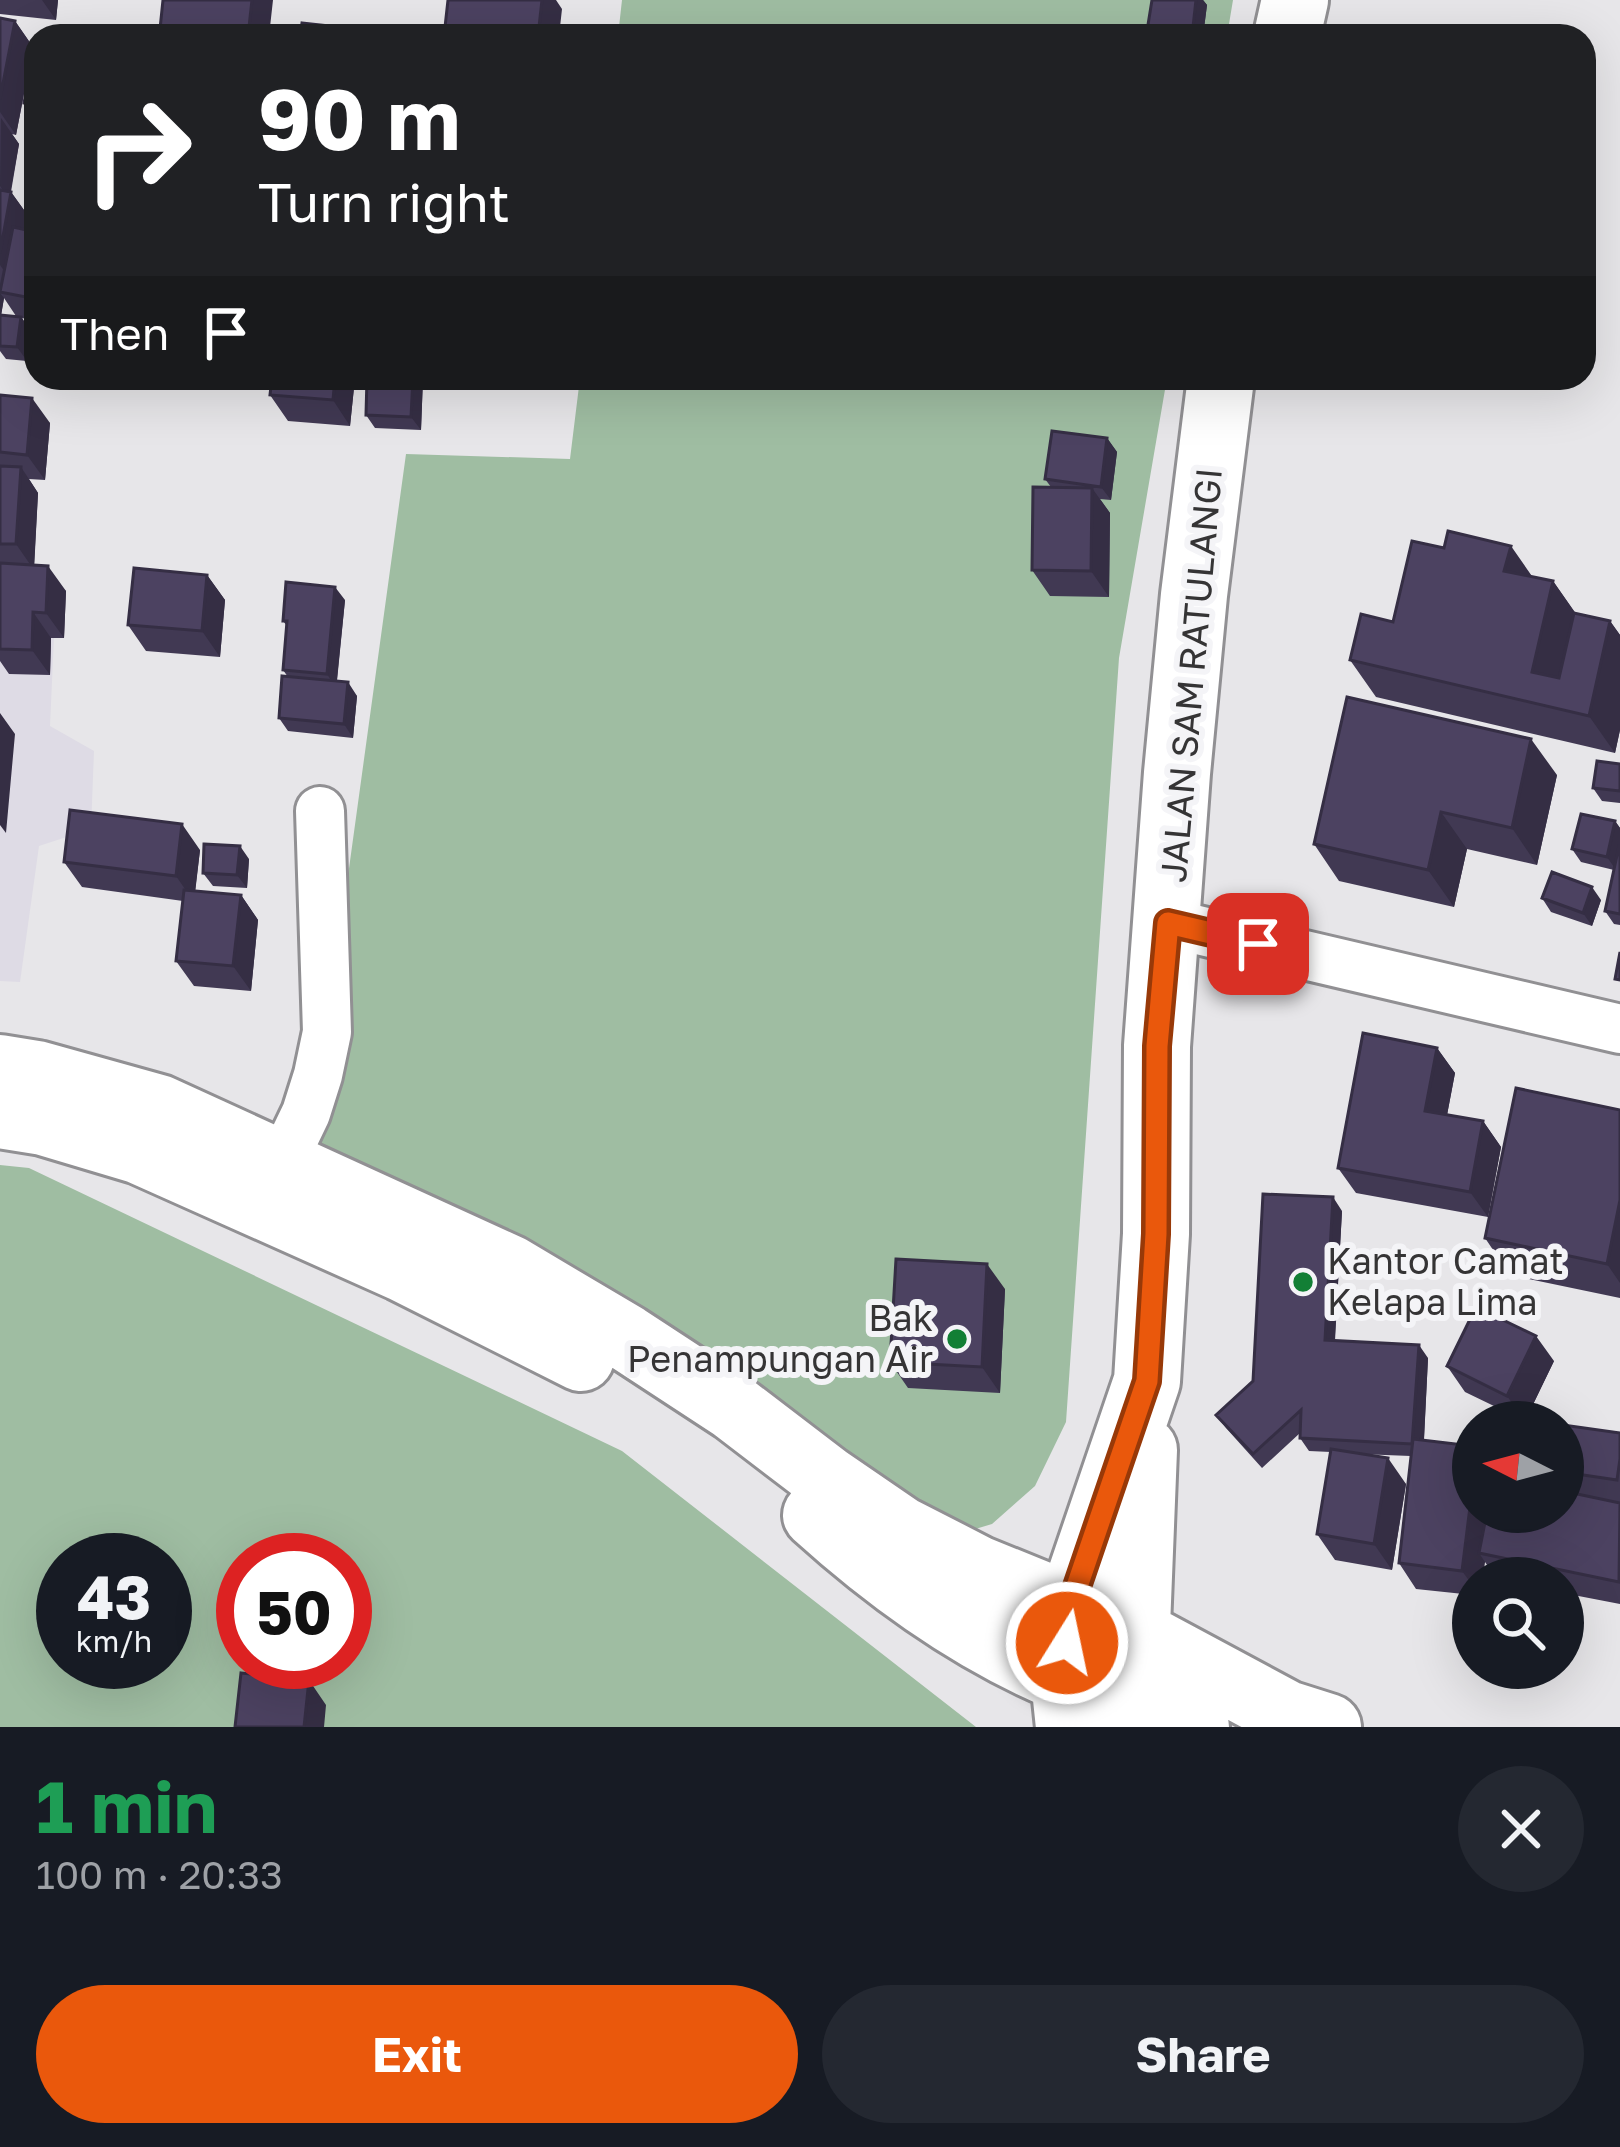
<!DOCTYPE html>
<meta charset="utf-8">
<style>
body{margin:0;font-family:"Golos Text",sans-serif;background:#242831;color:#f1f3f6;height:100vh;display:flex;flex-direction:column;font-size:45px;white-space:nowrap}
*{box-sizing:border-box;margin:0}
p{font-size:39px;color:#9ea1a6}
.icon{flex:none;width:66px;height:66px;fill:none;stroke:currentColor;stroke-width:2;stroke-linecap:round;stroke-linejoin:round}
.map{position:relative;height:1727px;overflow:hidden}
.drawer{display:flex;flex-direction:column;background:#171b24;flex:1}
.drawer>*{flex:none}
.banner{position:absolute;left:24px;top:24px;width:1572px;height:366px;border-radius:36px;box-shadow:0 12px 48px #0002;background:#202124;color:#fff;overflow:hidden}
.needle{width:78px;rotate:276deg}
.buttons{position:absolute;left:1452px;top:1401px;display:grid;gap:24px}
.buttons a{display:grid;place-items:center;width:132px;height:132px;border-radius:50%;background:#171b24;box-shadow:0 12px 48px #0002;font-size:60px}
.speed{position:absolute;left:36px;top:1533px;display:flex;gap:24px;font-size:60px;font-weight:700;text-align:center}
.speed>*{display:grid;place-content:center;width:156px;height:156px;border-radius:50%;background:#171b24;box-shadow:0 12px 48px #0002;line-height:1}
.speed small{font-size:30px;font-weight:400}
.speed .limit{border:18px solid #d22;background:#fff;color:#111}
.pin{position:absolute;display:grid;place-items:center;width:102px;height:102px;color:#fff;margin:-51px;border-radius:24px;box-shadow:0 6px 18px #0006}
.me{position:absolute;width:132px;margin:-66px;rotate:10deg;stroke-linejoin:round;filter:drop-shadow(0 0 9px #0008)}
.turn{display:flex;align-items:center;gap:42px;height:252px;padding:0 36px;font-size:54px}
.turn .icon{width:156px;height:156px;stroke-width:2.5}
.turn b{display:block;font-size:84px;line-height:102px}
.then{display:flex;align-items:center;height:114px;padding:0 36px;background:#0003;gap:24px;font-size:45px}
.round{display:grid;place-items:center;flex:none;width:126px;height:126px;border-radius:63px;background:#242831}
.headline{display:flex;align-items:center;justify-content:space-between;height:204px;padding:0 36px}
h1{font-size:72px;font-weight:700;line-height:90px;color:#1e9e55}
.primary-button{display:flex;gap:24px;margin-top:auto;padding:24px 36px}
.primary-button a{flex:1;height:138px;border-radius:72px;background:#ea580c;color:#fff;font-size:48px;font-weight:700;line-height:138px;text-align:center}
.primary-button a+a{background:#242831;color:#f1f3f6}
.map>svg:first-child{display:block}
.built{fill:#dedbe5}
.green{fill:#9fbda2;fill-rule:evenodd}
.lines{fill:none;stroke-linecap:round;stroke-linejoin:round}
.street-casing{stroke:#919093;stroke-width:54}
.secondary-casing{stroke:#919093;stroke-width:72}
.street{stroke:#fff;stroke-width:48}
.secondary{stroke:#fff;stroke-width:66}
.wall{fill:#413953;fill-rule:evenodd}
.shaded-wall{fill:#352e44}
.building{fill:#4c4261;stroke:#352e44;stroke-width:3}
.route-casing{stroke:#983908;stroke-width:30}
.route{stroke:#ea580c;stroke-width:21}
.poi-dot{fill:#127f35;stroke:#f4f4f7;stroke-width:4.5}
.labels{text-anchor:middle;stroke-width:12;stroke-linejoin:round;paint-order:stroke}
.street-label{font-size:36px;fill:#353435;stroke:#f4f4f7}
.poi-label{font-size:36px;fill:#353435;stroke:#f4f4f7;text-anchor:start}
</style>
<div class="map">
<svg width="1620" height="1727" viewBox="0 0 1620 1727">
<rect width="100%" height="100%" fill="#e7e6e9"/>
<!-- built -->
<path class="built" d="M0 588 56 592 50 726 94 751 91 829 39 846 20 982 0 981Z"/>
<!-- green -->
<path class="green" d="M622 0H1233L1227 36H618Z
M580 378H1167L1119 658 1066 1422 1035 1486 992 1524 962 1533 310 1152 406 454 570 459Z
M0 1165 29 1168 622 1451 976 1727H0ZM63 1560H165V1662H63ZM243 1560H345V1662H243Z"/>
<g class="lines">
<defs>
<path id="street" d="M1168 923 1620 1029
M282 1163 306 1113 318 1075 327 1032 320 811"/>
<path id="secondary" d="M1287 36 1295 0
M0 1068 37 1074 159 1108 509 1268 627 1338 734 1408 827 1479 900 1529 978 1569 1138 1634 1287 1714 1328 1727
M0 1115 43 1122 140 1151 402 1268 581 1358
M816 1515C890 1582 972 1641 1064 1679 1107 1697 1154 1707 1196 1727
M1135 1677 1144 1450
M1069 1727 1064 1679 1070 1607 1147 1381 1156 1234 1157 1046 1177 773 1194 595 1221 378"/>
</defs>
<!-- street casing -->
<use href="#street" class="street-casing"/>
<!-- secondary casing -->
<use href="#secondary" class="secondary-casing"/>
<!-- street -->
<use href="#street" class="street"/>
<!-- secondary -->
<use href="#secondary" class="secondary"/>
</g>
<!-- wall -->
<path class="wall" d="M0 0H58L56 20 0 14Z
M1152 0H1203L1207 5 1203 36H1151L1147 31Z
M0 18 15 21 33 47 16 135 12 134 19 144 11 192 29 217 27 230 36 232V321L22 318 30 330 27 361 6 359 0 351ZM4 298 16 316 1 315Z
M160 29 269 36H165Z
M36 50V116H33L24 103Z
M213 378H262L261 386 215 381Z
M272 378H355L350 426 288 421 270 395Z
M423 378 421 430 375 428 366 415Z
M428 378H487L486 383 431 382Z
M494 378H526L525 387 498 384Z
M0 395 50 423 45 480 29 479 38 493 34 565 66 591 64 638H51L50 675 9 674 0 661Z
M1107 438 1117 452 1111 500 1100 499 1110 513 1109 597 1050 596 1032 570 1051 487 1045 479Z
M207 575 225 600 220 657 146 651 128 625Z
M1532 577 1553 581 1575 613 1610 621 1620 635V730L1615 753 1376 697 1350 660 1393 622Z
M345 600 337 681 357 696 353 738 288 731 279 718 288 677 283 670 287 626 283 621Z
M1620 764V803L1602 801 1593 788Z
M1557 775 1537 865 1467 849 1454 907 1339 881 1314 844Z
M1615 821 1620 828V925L1614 924 1605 911 1614 870 1581 862 1572 849Z
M200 850 195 891 241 895 258 920 251 991 194 986 176 961 183 901 82 887 64 862Z
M249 859 247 888 213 886 203 873Z
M1542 898 1601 900 1592 926 1551 912Z
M1437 1048 1455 1073 1447 1115 1483 1121 1501 1147 1488 1217 1356 1193 1338 1168Z
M1620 1110V1298L1510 1275 1485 1238Z
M1342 1211 1335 1341 1428 1358 1424 1440 1473 1512H1563V1425L1620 1433V1604L1563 1593V1578H1496L1485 1562 1473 1578V1595L1416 1589 1399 1563 1411 1456 1359 1454 1406 1484 1392 1570 1335 1560 1317 1534 1331 1452 1309 1451 1300 1438V1433L1262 1468 1226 1428 1216 1415 1253 1381Z
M1005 1289 1000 1393 908 1388 890 1362Z
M1554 1361 1525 1421 1465 1392 1447 1366Z"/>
<!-- shaded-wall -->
<path class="shaded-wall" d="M42 0H58L56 20Z
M252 0H273L269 36H248Z
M542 0H556L562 9 559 36H538Z
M1196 0H1203L1207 5 1203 36H1192Z
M15 21 33 47 16 135 0 112V99Z
M1 118 19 144 9 199 0 186Z
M11 192 29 217 16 288 0 265V253Z
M0 293 4 298 0 322Z
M21 317 30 330 27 361 17 347Z
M335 378H355L350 426 333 400Z
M413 378H423L421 430 411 417Z
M32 398 50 423 45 480 27 455Z
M1107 438 1117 452 1111 500 1101 487Z
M21 467 38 493 34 570 16 544Z
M1092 488 1110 513 1109 597 1091 571Z
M1511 546 1536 582 1504 571Z
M48 566 66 591 64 638 46 613Z
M207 575 225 600 220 657 202 631Z
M1553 581 1579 618 1558 708 1532 672Z
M335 587 345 600 336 688 327 674Z
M33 612 51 638 50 675 32 650Z
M1610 621 1620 635V730L1615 753 1589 716Z
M348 682 357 696 353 738 344 724Z
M0 713 15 734 6 833 0 825Z
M1531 739 1557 775 1537 865 1512 828Z
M1441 812 1467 849 1454 907 1428 870Z
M1615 821 1620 828V853L1616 870 1607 857Z
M182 824 200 850 194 902 176 876Z
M240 846 249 859 247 888 237 875Z
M1592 887 1601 900 1592 926 1583 913Z
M241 895 258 920 251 991 233 966Z
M1437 1048 1455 1073 1443 1136 1425 1111Z
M1483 1121 1501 1147 1488 1217 1470 1192Z
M1333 1197 1342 1211 1334 1353 1325 1340Z
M1620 1200V1283L1607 1264Z
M987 1264 1005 1289 1000 1393 982 1367Z
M1536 1336 1554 1361 1525 1421 1507 1396Z
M1419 1345 1428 1358 1423 1457 1413 1444Z
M1388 1458 1406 1484 1392 1570 1374 1544Z
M1473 1483V1512H1491L1479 1553 1485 1562 1483 1578H1473V1586L1462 1571Z
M309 1680 326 1705 324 1727H304Z"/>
<!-- building -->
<path class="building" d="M163 0H252L248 36H221L160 29Z
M448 0H542L538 36H444Z
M1152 0H1196L1192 36 1147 31Z
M0 18 15 21 0 99Z
M302 23 421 36H300Z
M34 50H36V105L24 103Z
M36 175V211L27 208Z
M0 190 11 192 0 253Z
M13 227 36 232V299L0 292Z
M0 315 21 317 17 347 0 346Z
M272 378H335L333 400 270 395Z
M367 378H413L411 417 366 415Z
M0 395 32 398 27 455 0 452Z
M1052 431 1107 438 1101 487 1045 479Z
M0 466 21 467 16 544H0Z
M1033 487 1092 488 1091 571 1032 570Z
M1448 531 1511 546 1504 571 1553 581 1532 672 1559 678 1574 613 1610 621 1589 716 1350 660 1361 614 1393 622 1412 541 1444 548Z
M0 563 48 566 46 613 33 612 32 650 0 649Z
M134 568 207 575 202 631 128 625Z
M286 582 335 587 327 674 283 670 287 621H283Z
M282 676 348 682 344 724 279 718Z
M1347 697 1531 739 1512 828 1441 812 1428 870 1314 844Z
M1597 761 1620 764V791L1593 788Z
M70 810 182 824 176 876 64 862Z
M1581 814 1615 821 1607 857 1572 849Z
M204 844 240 846 237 875 203 873Z
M1619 846H1620V914L1605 911Z
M1552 872 1592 887 1583 913 1542 898Z
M184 890 241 895 233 966 176 961Z
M1620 952V980L1615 979Z
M1363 1033 1437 1048 1425 1111 1483 1121 1470 1192 1338 1168Z
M1516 1088 1620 1110V1200L1607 1264 1485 1238Z
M1263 1194 1333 1197 1325 1340 1419 1345 1412 1444 1300 1438 1301 1410 1253 1454 1216 1415 1253 1381Z
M896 1259 987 1264 982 1367 890 1362Z
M1476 1307 1536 1336 1507 1396 1447 1366Z
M1563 1425 1620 1433V1459L1617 1480 1563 1472Z
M1413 1439 1473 1446V1483L1462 1571 1399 1563Z
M1331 1449 1388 1458 1374 1544 1317 1534Z
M1563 1491 1620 1503 1619 1582 1479 1553 1487 1512H1563Z
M241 1673 309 1680 304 1727H235Z"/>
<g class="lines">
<defs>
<path id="route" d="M1067 1643 1070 1607 1147 1381 1156 1234 1157 1046 1168 923 1258 944"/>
</defs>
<!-- route casing -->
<use href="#route" class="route-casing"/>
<!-- route -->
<use href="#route" class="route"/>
</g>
<!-- markers -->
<g class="poi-dot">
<circle cx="1303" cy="1282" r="12"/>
<circle cx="957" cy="1339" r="12"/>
</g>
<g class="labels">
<!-- street labels -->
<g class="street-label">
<text transform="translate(1191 675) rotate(-85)" y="13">JALAN SAM RATULANGI</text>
</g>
<!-- poi labels -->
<g class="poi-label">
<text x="1327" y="1274">Kantor Camat<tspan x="1327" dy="41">Kelapa Lima</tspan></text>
<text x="933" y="1331" text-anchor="end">Bak<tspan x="933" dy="41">Penampungan Air</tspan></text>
</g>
</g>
</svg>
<div class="buttons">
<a><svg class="needle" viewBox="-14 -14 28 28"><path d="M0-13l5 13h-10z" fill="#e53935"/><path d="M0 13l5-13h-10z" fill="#9ea1a6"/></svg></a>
<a><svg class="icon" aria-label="search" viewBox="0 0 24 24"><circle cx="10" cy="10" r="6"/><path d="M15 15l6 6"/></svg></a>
</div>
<div class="speed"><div>43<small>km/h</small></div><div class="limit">50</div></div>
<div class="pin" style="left:1258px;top:944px;background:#d93025"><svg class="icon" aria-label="arrive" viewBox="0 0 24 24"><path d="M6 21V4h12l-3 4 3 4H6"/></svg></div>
<svg class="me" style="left:1067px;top:1643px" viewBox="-20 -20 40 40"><circle r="17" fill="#ea580c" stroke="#fff" stroke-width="3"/><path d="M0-11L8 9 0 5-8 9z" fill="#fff"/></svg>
<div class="banner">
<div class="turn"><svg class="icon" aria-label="right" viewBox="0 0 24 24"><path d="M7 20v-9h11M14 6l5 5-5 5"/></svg><div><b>90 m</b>Turn right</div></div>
<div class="then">Then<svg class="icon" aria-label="arrive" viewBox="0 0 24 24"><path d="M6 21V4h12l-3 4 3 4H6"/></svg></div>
</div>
</div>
<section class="drawer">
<div class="headline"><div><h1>1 min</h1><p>100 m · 20:33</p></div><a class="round"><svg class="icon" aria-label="close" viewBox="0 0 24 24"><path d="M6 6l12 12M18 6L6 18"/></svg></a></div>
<div class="primary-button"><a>Exit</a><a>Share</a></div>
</section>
